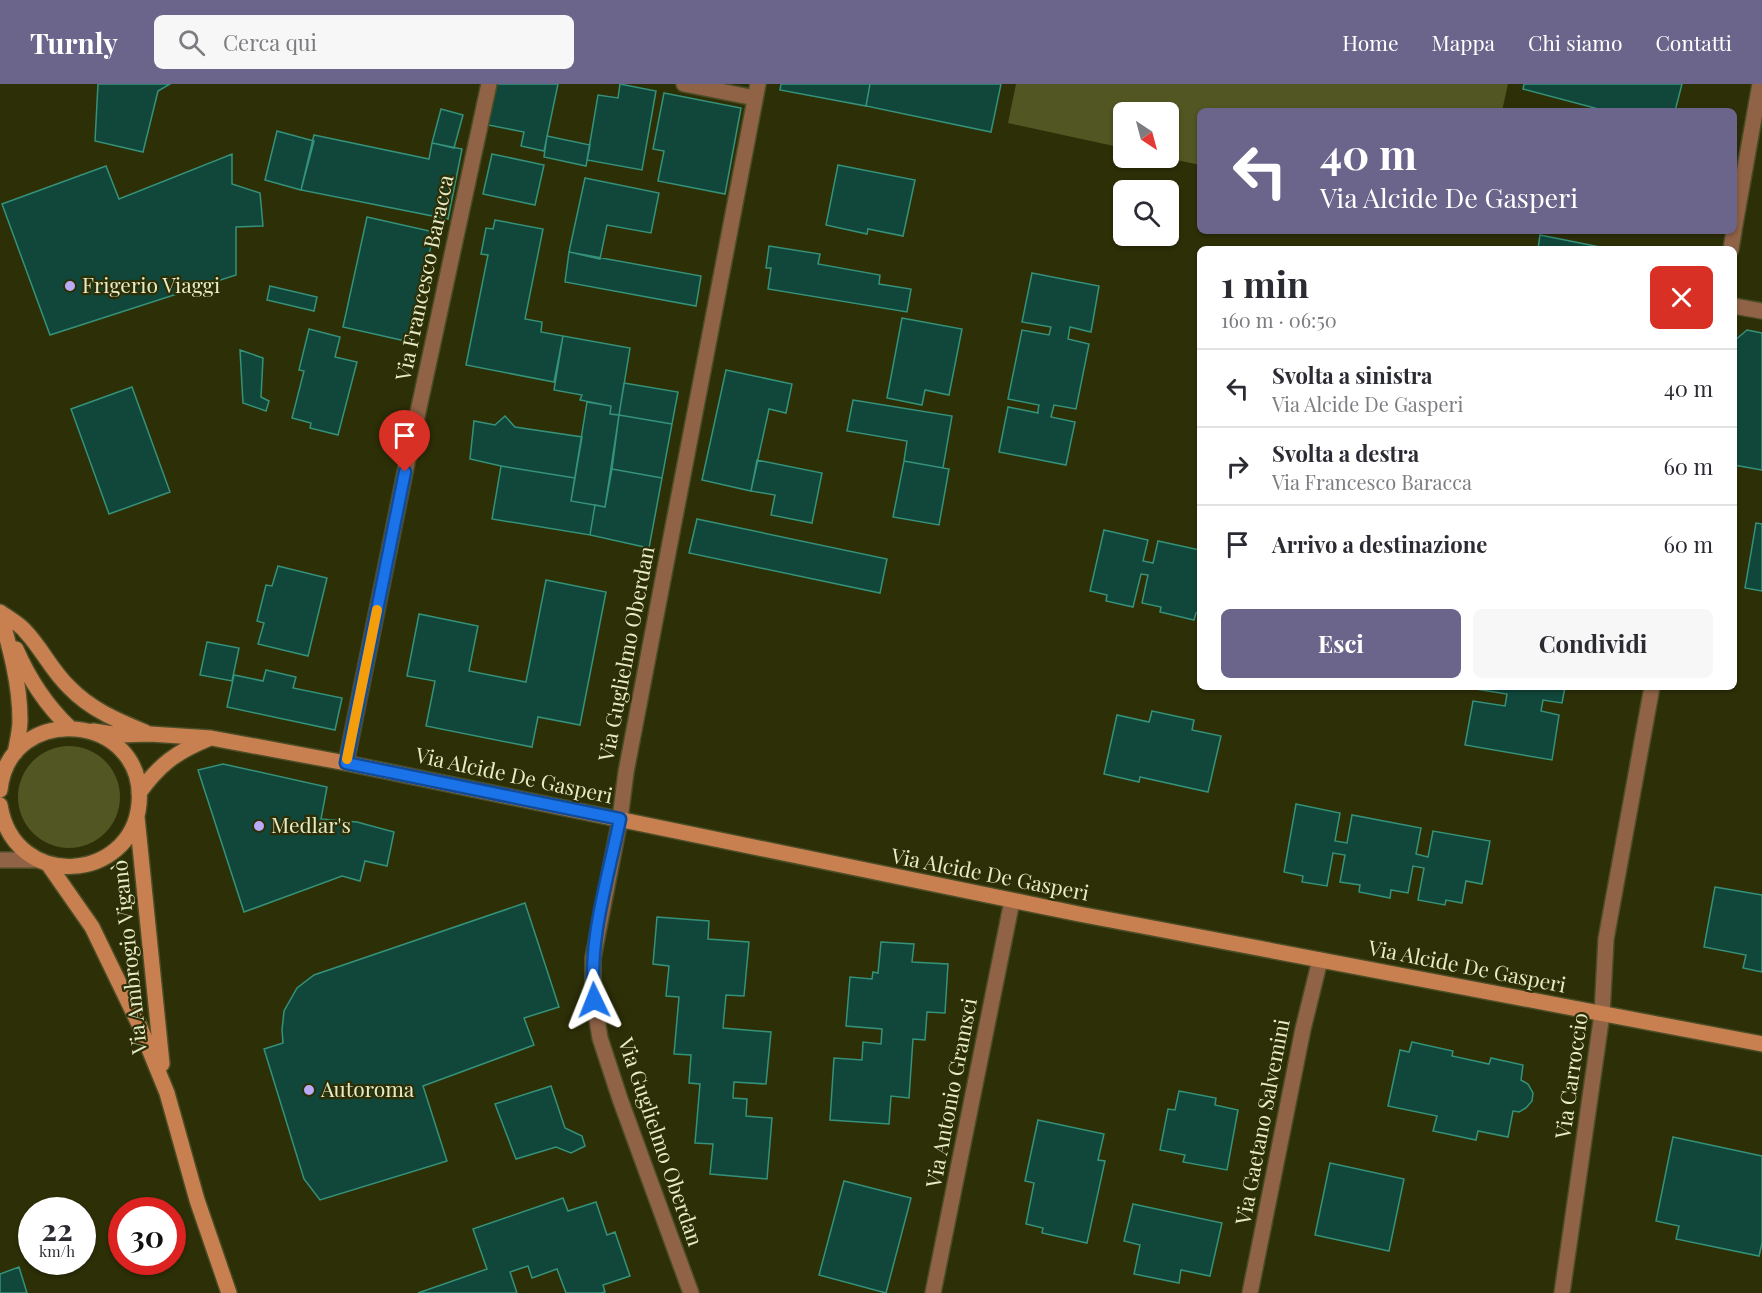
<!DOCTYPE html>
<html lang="it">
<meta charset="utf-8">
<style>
body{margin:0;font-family:"Playfair Display",serif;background:#f7f7f7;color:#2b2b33;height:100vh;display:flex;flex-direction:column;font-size:22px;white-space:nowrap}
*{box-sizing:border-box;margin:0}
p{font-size:20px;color:#7c7c81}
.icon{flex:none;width:33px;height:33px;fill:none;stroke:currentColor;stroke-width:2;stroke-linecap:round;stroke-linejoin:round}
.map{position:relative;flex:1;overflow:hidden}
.panel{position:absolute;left:1197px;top:162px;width:540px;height:444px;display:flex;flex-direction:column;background:#fff;border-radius:9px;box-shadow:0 2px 4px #0004}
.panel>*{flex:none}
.banner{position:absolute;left:1197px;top:24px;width:540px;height:126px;border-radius:9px;box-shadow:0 2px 4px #0004;background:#6b658b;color:#fff;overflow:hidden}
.needle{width:39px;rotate:144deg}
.controls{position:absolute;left:1113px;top:18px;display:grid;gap:12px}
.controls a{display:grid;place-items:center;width:66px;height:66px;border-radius:9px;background:#fff;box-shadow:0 2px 4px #0004;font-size:30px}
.speed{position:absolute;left:18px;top:1113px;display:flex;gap:12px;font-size:30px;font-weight:700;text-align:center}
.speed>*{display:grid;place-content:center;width:78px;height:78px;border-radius:50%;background:#fff;box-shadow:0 2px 4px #0004;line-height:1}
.speed small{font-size:15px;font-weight:400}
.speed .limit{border:9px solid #d22;background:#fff;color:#111}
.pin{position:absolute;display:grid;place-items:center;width:51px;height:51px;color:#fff;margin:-62px -26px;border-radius:50% 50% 50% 0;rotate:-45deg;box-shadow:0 0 6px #0007}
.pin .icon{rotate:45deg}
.me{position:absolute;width:66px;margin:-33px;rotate:358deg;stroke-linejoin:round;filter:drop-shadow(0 0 4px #0008)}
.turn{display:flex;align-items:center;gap:21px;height:126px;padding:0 24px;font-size:27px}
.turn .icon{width:78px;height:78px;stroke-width:2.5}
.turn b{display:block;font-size:42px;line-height:51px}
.round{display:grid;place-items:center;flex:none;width:63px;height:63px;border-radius:9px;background:#f7f7f7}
.head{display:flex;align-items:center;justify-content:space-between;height:102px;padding:0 24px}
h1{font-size:36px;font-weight:700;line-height:45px}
.action{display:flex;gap:12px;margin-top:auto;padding:12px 24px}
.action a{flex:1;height:69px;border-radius:9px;background:#6b658b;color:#fff;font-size:24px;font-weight:700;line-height:69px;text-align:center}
.action a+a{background:#f7f7f7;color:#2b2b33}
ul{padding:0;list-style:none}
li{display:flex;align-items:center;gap:18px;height:78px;padding:0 24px;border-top:2px solid #e1e1e2}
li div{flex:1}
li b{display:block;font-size:22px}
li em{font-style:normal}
header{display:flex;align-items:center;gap:36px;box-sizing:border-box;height:84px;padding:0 30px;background:#6b658b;color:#fff}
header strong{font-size:28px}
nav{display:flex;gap:33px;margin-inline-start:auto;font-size:21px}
.search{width:420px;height:54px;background:#f7f7f7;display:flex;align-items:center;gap:15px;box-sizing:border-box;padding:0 21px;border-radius:9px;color:#7c7c81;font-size:22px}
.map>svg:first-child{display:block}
.green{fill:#525622}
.building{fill:#11473a;stroke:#35927a;stroke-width:1.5}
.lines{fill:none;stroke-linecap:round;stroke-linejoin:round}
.street-casing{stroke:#4b4d26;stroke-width:18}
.secondary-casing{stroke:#4b4d26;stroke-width:18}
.street{stroke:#906346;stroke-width:15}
.secondary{stroke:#c98051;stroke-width:15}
.route-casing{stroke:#114b97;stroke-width:15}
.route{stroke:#1a73e8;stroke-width:10}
.slow{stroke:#f59e0b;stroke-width:10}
.poi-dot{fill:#b9abf7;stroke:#2d2f07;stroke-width:2}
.labels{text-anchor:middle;stroke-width:4.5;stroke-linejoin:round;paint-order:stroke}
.street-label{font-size:21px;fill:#e7ebc7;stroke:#2d2f07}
.poi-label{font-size:21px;fill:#e7ebc7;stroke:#2d2f07;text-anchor:start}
</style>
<header>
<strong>Turnly</strong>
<div class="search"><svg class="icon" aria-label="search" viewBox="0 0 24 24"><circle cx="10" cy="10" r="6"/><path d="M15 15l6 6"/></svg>Cerca qui</div>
<nav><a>Home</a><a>Mappa</a><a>Chi siamo</a><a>Contatti</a></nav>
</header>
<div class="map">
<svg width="1762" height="1209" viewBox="0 0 1762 1209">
<rect width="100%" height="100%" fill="#2d2f07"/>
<!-- green -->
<path class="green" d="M1016 0H1508L1502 27H1200V81L1167 74 1168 28H1124L1123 64 1008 39Z
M18 713a51 51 0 1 1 102 0a51 51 0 1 1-102 0Z"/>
<!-- building -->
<path class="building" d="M98 0H170L158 7 143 68 95 57Z
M496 0H558L544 67 521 62 524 48 488 41Z
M620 0 656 7 642 86 587 76 598 11 618 14Z
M781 0H870L866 22 780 6Z
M870 0H1001L991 48 866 22Z
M1524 0H1682L1675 27H1606L1523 5Z
M664 9 741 24 725 110 658 97 664 67 653 65Z
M441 25 463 31 454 64 432 59Z
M277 47 314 57 301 106 265 96Z
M314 51 429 75 432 59 462 65 448 135 301 106Z
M547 52 590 61 586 82 544 73Z
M232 70V100L260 109 263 142 236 143V191L50 251 2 120 106 82 119 115Z
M492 70 544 81 535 121 483 110Z
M838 81 915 96 903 152 868 145 867 150 826 141Z
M585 94 659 109 651 149 607 141 600 175 569 168Z
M367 133 434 148 410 258 343 243Z
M495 136 543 145 525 235 542 238 541 248 563 252 554 298 466 281 488 171 481 170 486 144 493 145Z
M1540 151 1605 164 1538 165Z
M769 162 820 170 818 180 880 191 879 200 911 205 907 228 768 205 771 184H766Z
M569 168 701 192 696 222 565 198Z
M1032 189 1099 202 1091 248 1070 243 1068 255 1089 260 1076 325 1054 321 1051 333 1075 338 1066 381 999 368 1008 323 1038 329V326L1039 321 1008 315 1022 246 1049 251 1051 243 1022 238Z
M270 202 317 213 314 227 267 216Z
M902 234 962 245 949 311 925 306 922 321 887 314Z
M309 245 340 253 335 273 357 278 338 351 310 344 311 339 292 334 304 287 299 286Z
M1747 246 1762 249V386L1734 381V257Z
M563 252 630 264 619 331 610 330 611 322 580 316 582 311 554 306Z
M240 266 263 274 261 313 269 317 266 327 243 319Z
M726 286 792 300 786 329 769 325 751 407 702 396Z
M624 299 678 308 672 340 619 331Z
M132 303 170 408 109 430 71 325Z
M853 316 952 332 943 384 904 377 907 357 847 347Z
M587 318 611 322 610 330 619 331 605 423 571 417Z
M619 331 672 340 662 394 612 385Z
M505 332 515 343 582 353 575 394 501 382 470 375 474 337 495 341Z
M757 376 822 389 812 439 771 431 775 411 751 407Z
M904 377 949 385 939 441 893 433Z
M501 382 575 394 571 417 595 421 590 451 492 435Z
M612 385 662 394 649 464 590 451 595 421 605 423Z
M697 435 887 475 880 509 689 469Z
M1756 439 1762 440V507L1745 504Z
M1104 446 1148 456 1143 477 1153 479 1158 457 1200 466V529H1196L1194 536 1160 528 1161 523 1142 519 1148 491 1141 490 1133 523 1106 517 1107 511 1090 507Z
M278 482 327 494 308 572 258 560 264 539 257 537 266 501 272 502Z
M546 496 606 508 580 641 538 633 532 663 426 642 435 597 407 592 419 530 478 542 469 587 526 598Z
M207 558 239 564 232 597 200 591Z
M266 586 296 593 293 604 342 614 335 646 227 623 234 591 263 597Z
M1476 603H1565L1562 619 1543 616 1541 627 1559 631 1552 676 1465 661 1473 617 1505 622 1507 610 1476 605Z
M1152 627 1194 636 1192 646 1221 652 1208 708 1140 693 1139 698 1104 690 1117 631 1149 638Z
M223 680 327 703 321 735 357 738 394 748 387 782 365 777 360 797 342 792 244 828 198 686Z
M1296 720 1340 729 1335 757 1347 759 1352 731 1421 744 1416 770 1428 773 1433 747 1490 757 1482 800 1466 797 1462 819 1446 816 1445 821 1418 816 1424 784 1413 782 1408 809 1391 806 1390 814 1359 808 1360 801 1340 798 1345 771 1333 769 1327 802 1302 798 1303 792 1284 788Z
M1715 803 1762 811V888L1743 884 1746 871 1704 863Z
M525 819 559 923 524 934 534 961 423 1002 447 1077 320 1116 304 1095 264 965 283 959 282 946 284 927 297 904 314 891Z
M657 833 709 837 708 855 749 858 744 912 726 911 723 944 771 948 766 1000 734 998 733 1014 747 1015 746 1032 772 1034 767 1095 710 1090 713 1060 695 1059 700 1000 689 999 691 971 674 970 679 913 666 912 669 882 653 880Z
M881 858 914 860 912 878 948 880 945 929 927 928 925 956 913 955 909 1014 891 1012 889 1040 830 1036 834 974 862 976 863 958 881 960 882 945 846 942 850 893 872 895 873 888 878 889Z
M1412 958 1453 967 1452 972 1489 980 1491 974 1523 981 1521 996 1528 1000 1533 1009 1532 1017 1526 1024 1519 1028 1513 1027 1508 1053 1478 1047 1476 1056 1433 1047 1437 1032 1388 1022 1400 966 1409 968Z
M551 1002 565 1044 582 1052 585 1062 571 1069 556 1063 516 1075 495 1020Z
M1179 1007 1216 1014 1215 1021 1238 1026 1227 1086 1183 1078 1185 1071 1160 1066 1168 1025 1175 1026Z
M1038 1036 1104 1050 1098 1076 1105 1077 1087 1159 1042 1149 1043 1144 1026 1140 1034 1099 1025 1097Z
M1673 1053 1762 1072V1159L1759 1172 1676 1155 1679 1142 1656 1137Z
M1330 1079 1404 1095 1389 1167 1315 1151Z
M844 1097 911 1114 886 1209 819 1191Z
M563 1114 568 1127 596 1118 607 1151 615 1148 630 1192 603 1201 605 1208 601 1209H566L557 1185 532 1194 528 1182 510 1188 517 1209H418L487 1185 473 1145Z
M1133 1120 1222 1139 1210 1192 1181 1186 1179 1199 1134 1190 1140 1161 1124 1157Z
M19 1183 27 1209H0V1190Z"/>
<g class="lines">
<defs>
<path id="street" d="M684 0 755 14
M1734 146 1760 0
M1731 165 1734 147
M1734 222 1762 227
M346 679 405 388 489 0
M0 776H37
M691 1209 620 1015 600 954 596 929 593 903V874L620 735 626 688 758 0
M933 1209 1012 817
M1250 1209 1303 945 1320 876
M1562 1209 1602 930 1606 855 1652 603"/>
<path id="secondary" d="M0 528C8 534 20 540 26 548 42 565 52 587 69 603 90 625 116 636 145 648
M0 529C10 564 20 600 20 636 20 647 17 659 15 669
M16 565C29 595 45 620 69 643
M93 647 120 651 150 650 211 654 346 679 1079 830 1762 960
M0 706C9 617 147 628 139 720 132 798 14 808 0 721
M139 709C159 681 176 668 208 655
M137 733 162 980
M48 780 92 843 138 938 167 1009 197 1116 229 1209"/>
</defs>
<!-- street casing -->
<use href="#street" class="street-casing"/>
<!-- secondary casing -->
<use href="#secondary" class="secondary-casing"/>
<!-- street -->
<use href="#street" class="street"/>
<!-- secondary -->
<use href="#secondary" class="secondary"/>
</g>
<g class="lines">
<defs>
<path id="route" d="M405 388 346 679 620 735C608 794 588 856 594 916"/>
</defs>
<!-- route casing -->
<use href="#route" class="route-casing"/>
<!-- route -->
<use href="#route" class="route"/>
<!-- slow -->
<path class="slow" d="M347 675 377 526"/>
</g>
<!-- markers -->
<g class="poi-dot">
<circle cx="70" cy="202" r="6"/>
<circle cx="259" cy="742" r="6"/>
<circle cx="309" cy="1006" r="6"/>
</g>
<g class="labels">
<!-- street labels -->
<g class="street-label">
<text transform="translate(425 194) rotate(-78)" y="7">Via Francesco Baracca</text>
<text transform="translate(627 570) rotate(-79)" y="7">Via Guglielmo Oberdan</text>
<text transform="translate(514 692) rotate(12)" y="7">Via Alcide De Gasperi</text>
<text transform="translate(990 791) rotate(11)" y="7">Via Alcide De Gasperi</text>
<text transform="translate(130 873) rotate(-96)" y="7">Via Ambrogio Viganò</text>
<text transform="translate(1467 883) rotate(11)" y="7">Via Alcide De Gasperi</text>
<text transform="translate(1572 992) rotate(-82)" y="7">Via Carroccio</text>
<text transform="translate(952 1009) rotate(-79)" y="7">Via Antonio Gramsci</text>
<text transform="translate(1263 1038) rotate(-79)" y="7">Via Gaetano Salvemini</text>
<text transform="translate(660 1058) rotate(71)" y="7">Via Guglielmo Oberdan</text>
</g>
<!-- poi labels -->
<g class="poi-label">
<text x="82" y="209">Frigerio Viaggi</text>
<text x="271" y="749">Medlar's</text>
<text x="321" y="1013">Autoroma</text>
</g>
</g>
</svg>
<div class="controls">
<a><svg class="needle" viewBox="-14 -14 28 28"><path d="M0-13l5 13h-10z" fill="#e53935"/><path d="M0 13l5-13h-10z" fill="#7c7c81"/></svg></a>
<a><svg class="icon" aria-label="search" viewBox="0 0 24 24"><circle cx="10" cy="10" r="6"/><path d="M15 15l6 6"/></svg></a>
</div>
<div class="speed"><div>22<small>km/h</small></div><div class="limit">30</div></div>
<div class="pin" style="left:405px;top:388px;background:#d93025"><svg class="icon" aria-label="arrive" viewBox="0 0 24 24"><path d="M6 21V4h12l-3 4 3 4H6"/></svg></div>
<svg class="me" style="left:594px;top:916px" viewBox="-20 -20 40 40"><path d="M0-17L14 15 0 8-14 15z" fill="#1a73e8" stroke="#fff" stroke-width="4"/></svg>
<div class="banner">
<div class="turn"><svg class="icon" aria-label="left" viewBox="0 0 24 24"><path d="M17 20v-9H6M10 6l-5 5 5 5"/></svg><div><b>40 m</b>Via Alcide De Gasperi</div></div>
</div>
<section class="panel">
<div class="head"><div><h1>1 min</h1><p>160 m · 06:50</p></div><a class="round" style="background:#d93025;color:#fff"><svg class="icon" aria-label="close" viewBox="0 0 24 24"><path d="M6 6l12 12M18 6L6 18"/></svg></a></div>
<ul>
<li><svg class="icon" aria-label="left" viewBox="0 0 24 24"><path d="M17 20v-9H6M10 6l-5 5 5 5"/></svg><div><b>Svolta a sinistra</b><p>Via Alcide De Gasperi</p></div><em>40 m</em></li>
<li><svg class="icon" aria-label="right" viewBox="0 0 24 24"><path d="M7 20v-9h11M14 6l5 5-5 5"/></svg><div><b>Svolta a destra</b><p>Via Francesco Baracca</p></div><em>60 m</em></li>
<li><svg class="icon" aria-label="arrive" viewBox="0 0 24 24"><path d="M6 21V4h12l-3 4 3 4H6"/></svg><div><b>Arrivo a destinazione</b></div><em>60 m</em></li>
</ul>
<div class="action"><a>Esci</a><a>Condividi</a></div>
</section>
</div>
